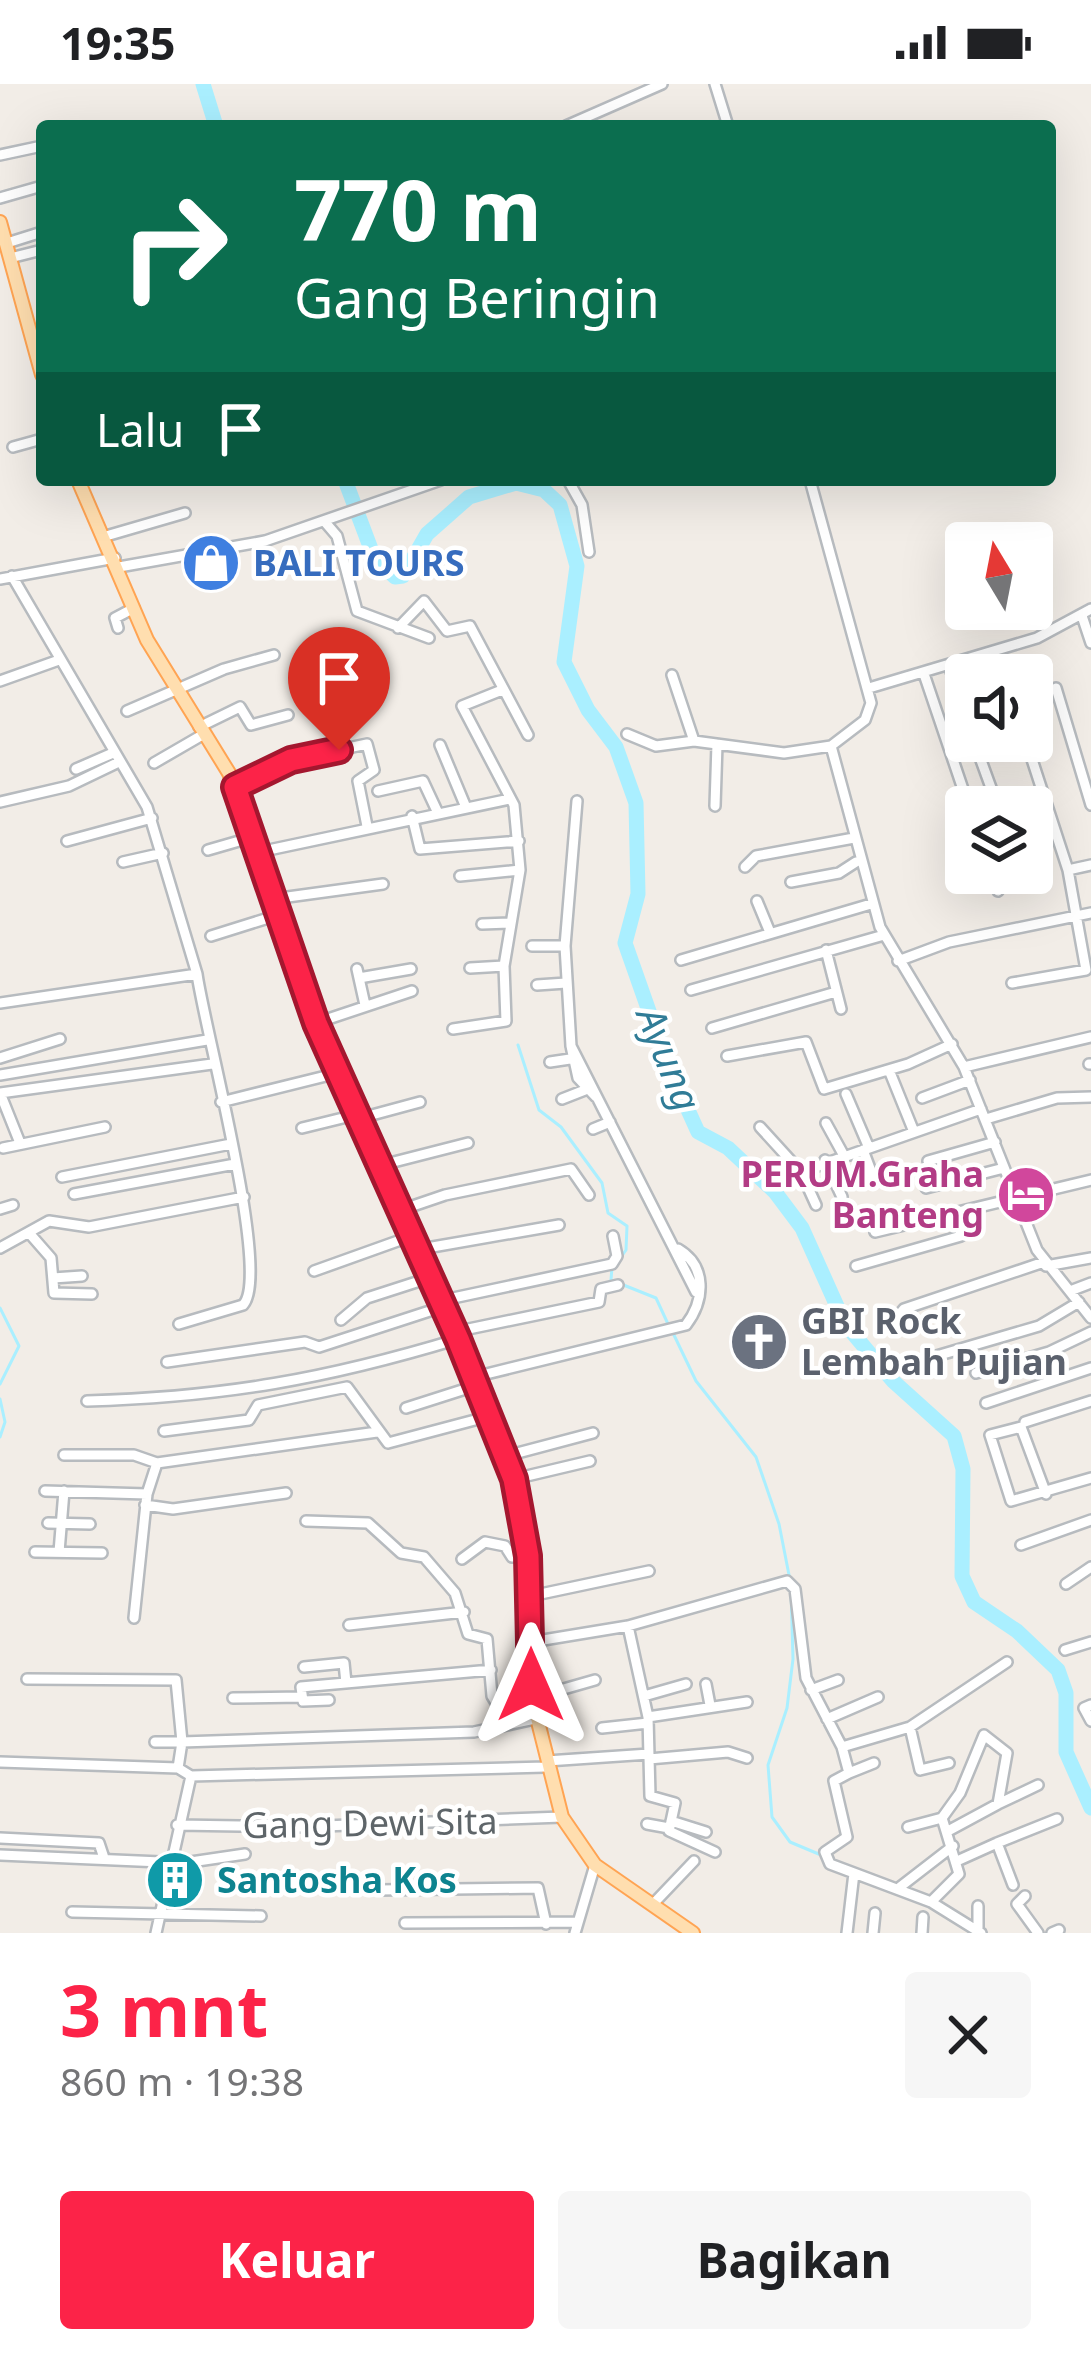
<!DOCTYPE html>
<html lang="id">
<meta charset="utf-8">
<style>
body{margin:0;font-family:"Noto Sans",sans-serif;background:#f6f6f6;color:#202124;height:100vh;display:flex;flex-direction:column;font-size:45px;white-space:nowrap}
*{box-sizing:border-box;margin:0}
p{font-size:39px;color:#757577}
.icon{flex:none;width:66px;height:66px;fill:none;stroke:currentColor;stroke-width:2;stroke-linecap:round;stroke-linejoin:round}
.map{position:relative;height:1849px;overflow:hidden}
.side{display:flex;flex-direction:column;background:#fff;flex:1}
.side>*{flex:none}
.guide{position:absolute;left:36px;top:36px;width:1020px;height:366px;border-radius:12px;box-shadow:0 12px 48px #0002;background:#0b6e4f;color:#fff;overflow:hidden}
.needle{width:78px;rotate:350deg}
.controls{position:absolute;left:945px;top:438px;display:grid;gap:24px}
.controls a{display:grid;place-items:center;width:108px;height:108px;border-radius:12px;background:#fff;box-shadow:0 12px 48px #0002;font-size:60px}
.pin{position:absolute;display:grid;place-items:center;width:102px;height:102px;color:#fff;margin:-123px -51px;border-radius:50% 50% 50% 0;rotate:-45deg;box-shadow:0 0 12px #0007}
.pin .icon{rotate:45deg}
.me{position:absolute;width:132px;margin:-66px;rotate:0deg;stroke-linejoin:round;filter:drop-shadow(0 0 9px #0008)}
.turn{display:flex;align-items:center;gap:42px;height:252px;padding:0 60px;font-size:54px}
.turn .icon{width:156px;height:156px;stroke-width:2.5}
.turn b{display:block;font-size:84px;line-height:102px}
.then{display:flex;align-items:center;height:114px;padding:0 60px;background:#0003;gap:24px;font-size:45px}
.round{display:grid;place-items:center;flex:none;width:126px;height:126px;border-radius:12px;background:#f6f6f6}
.summary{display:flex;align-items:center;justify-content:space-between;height:204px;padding:0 60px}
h1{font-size:72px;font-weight:700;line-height:90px;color:#fc2348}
.button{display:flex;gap:24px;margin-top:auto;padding:24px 60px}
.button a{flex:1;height:138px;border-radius:12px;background:#fc2348;color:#fff;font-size:48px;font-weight:700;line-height:138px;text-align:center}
.button a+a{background:#f6f6f6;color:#202124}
.status{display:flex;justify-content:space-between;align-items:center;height:84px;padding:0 60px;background:#fff;direction:ltr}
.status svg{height:33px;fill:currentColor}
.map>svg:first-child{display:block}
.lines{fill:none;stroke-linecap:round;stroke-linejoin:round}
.stream{stroke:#aaefff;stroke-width:3}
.river{stroke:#aaefff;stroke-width:15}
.minor-casing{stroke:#b7bbbf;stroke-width:14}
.major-casing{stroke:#ffa453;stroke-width:16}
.minor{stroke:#fff;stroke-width:9}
.major{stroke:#ffdeaf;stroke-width:12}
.route-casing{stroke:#a4172f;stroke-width:30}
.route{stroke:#fc2348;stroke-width:21}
.labels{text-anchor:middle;stroke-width:9;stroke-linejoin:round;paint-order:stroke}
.shop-label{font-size:36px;font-weight:bold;fill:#366cbe;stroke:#fff;text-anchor:start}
.hotel-label{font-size:36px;font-weight:bold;fill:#b23c85;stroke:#fff;text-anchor:end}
.worship-label{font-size:36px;font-weight:bold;fill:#5b616d;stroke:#fff;text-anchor:start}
.street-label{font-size:36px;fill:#5e6569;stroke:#fff}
.culture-label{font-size:36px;font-weight:bold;fill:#0d838f;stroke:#fff;text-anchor:start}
.water-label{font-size:39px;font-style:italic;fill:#307c97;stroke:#fff}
</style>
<div class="status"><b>19:35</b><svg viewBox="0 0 49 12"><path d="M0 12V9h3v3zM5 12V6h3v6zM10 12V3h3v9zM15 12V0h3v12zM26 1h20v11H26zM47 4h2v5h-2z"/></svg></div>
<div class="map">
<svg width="1091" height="1849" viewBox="0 0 1091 1849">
<rect width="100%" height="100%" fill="#f2ede7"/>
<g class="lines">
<!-- stream -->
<path class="stream" d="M518 961 539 1026 561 1043 602 1099 608 1129 627 1142 626 1166 619 1176
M612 1183 611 1196 656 1214 668 1240
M0 1224 19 1262 0 1300
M673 1249 696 1297 756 1373 779 1440 790 1496
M0 1315 5 1338 0 1353
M791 1506 793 1575 787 1624 768 1681 772 1733 790 1758 821 1771"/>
<!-- river -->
<path class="river" d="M203 0 216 42
M345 396 374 473 395 493 403 492 427 450 469 413 516 399 544 406 560 421 577 482 564 578 588 626 616 663 636 719 638 810 625 859 669 984 698 1048 728 1064 775 1108 802 1144 845 1240 893 1297 954 1352 963 1385 962 1492 974 1518 1017 1547 1058 1586 1066 1609V1668L1091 1724"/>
<defs>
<path id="minor" d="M715 0 728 42
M566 42 662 0
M0 71 42 62
M0 114 42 102
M7 159 42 148
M10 174 42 166
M13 363 42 355
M568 396 582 421 589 468
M810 396 871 619 865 636 831 662 880 843 964 983 1037 1166 1091 1234
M325 438 337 452 357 527 429 554
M106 452 185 429
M119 483 265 457 441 396
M12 492 147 723 197 890
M0 495 115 474
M1082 532 1091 559
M118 544 115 534 134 524
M398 544 424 517 447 547 470 542 528 651
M950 584 966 634
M924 590 969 723
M672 591 694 657
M0 597 59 576
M869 604 1037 554 1091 525
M1056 604 1091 721
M127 627 224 585 274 571
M199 643 240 623 251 641 288 631
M627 650 656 662 694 657 784 669 831 662
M974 657 998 723
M440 661 465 721
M154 679 204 650
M76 685 113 669
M235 703 291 676 367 660 374 686 358 697 367 742
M378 707 423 697 437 727
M577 717 565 862 571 962 696 1208
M0 718 69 702 119 678
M715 722 717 660
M412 732 420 765 519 757
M67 757 152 734
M208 766 253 753
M259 768 510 715
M123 778 163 769
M745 783 756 772 854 754
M1068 786 1091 781
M992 789 998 807
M460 792 520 786
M791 798 839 789 856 778
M273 815 383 800
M757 817 769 846
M482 840 509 839
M211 852 278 831
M532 862H565
M826 866 841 925
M681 876 871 820
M898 877 949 858 1091 829
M470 884 504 882
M357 885 365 921
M359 894 411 885
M1012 899 1086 886 1068 786 1026 657
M537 901 566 899
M691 906 884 851
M0 919 197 890C204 943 272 1192 243 1221L179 1240
M316 939 412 907
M712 944 836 908
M453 945 506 937 504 882 520 786 514 721 462 622 502 606
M571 962 578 994 596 1013
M727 972 806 958 824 1005 908 980 952 960
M0 974 60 955
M550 978 570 975
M1089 980H1091
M964 983 1091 953
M889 986 914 1048
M0 991 207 956
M0 1009 212 980
M0 1009 20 1059
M846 1010 869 1064
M922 1014 970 996
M562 1015 585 1006
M221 1018 338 989
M357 1035 420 1018
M986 1035 1057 1014 1091 1013
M826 1039 843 1070
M760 1043 801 1088 816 1121
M302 1044 355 1031
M593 1045 610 1038
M3 1064 105 1043
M863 1066 874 1095
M825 1076 842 1113
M928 1077 995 1058
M378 1082 468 1059
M801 1088 981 1025
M62 1093 231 1060
M926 1104 1004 1084
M74 1110 235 1080
M0 1125 13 1121
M398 1127 445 1111 571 1085 589 1111
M875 1148 1091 1096
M30 1150 51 1174 54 1209 92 1210
M0 1164 49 1137 89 1143 244 1113
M415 1166 559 1141
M856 1182 961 1152 958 1128
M1046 1182 1091 1174
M314 1187 409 1153
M53 1194 82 1192
M1070 1207 1091 1199
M439 1217 612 1180 617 1172 613 1152
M341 1236 367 1214 429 1194
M905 1246 899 1231 904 1225 1044 1178
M454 1248 599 1218 601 1205 618 1201
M933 1273 1039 1242 1079 1218
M167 1278 305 1258 319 1263 442 1223
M976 1289 1049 1268 1091 1248
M474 1293 686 1241C705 1216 707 1182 678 1165
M87 1317C224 1313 326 1295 458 1255
M986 1319 1091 1284
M406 1324 478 1301
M1025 1338 1091 1317
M164 1347 249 1336 258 1321 347 1303 388 1359 490 1332
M64 1371H134L157 1379 377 1348
M506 1372 593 1349
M514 1395 590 1377
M45 1407 147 1410
M1046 1410 1021 1343 990 1351 1011 1417 1091 1394
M145 1421 173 1425 286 1409
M306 1437 368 1439 401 1469 424 1473 455 1509 468 1550 487 1555 492 1612 509 1640
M48 1439 90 1440
M1021 1461 1091 1436
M35 1468 102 1469
M59 1468 64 1407
M462 1475 485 1458 505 1462 512 1473 528 1472
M1066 1500 1091 1483
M531 1512 649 1487
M134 1534 147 1410 157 1379
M349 1541 464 1528
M628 1542 648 1633 650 1712 675 1719 669 1747 715 1768
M531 1558 628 1542 787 1497 795 1505 806 1594 842 1663 910 1643 1007 1578
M1065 1566 1091 1558
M304 1583 344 1579 346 1599
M27 1595 176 1596 182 1658 474 1648 535 1635
M706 1600 710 1621
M811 1606 838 1596
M644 1612 686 1600
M233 1614 302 1613
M532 1614 595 1596
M329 1616 303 1617 301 1603 491 1586
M1091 1621 1084 1624 1091 1637
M648 1633 747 1618
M827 1635 878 1613
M910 1643 920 1686 949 1679
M602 1644 648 1639
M155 1658H182L178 1684
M842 1663 849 1689 874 1679
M649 1675 728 1668 747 1674
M547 1677 649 1670
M0 1678 178 1684 191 1692 545 1683
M998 1720 1038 1701
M942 1734 960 1709 984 1651 1007 1669 998 1720 948 1747
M671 1737 706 1748
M647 1740 669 1744
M177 1741 297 1743 562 1733
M908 1743 942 1734 959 1790 931 1818
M0 1754 99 1759 104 1774
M997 1759 1057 1735
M0 1771 184 1779 245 1770
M957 1777 997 1759 1013 1801
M854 1789 931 1818 981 1849
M900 1803 953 1762
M378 1806 538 1804 546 1840
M1025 1812 1017 1820 1038 1849
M654 1819 694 1777
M72 1828 261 1832
M405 1839 577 1838
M978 1845V1822
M156 1849 191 1692
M575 1849 595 1781
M847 1849 854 1789 830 1780 825 1768 847 1753 834 1697 849 1689
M873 1849 875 1829
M922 1849 923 1833
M1052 1849 1059 1846"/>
<path id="major" d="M0 138 42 291
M78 396 147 556 229 689 316 939 506 1372 527 1452 532 1614 562 1733 595 1781 693 1849"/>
</defs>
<!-- minor casing -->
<use href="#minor" class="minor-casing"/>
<!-- major casing -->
<use href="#major" class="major-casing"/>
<!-- minor -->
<use href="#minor" class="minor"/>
<!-- major -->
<use href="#major" class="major"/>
</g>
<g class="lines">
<defs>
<path id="route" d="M339 666 291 676 235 703 316 939 458 1255 514 1395 528 1472 531 1601"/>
</defs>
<!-- route casing -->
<use href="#route" class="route-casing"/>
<!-- route -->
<use href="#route" class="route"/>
</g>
<!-- icons -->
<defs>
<symbol id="shop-disc" viewBox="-11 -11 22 22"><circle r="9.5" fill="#3f7fe0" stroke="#fff"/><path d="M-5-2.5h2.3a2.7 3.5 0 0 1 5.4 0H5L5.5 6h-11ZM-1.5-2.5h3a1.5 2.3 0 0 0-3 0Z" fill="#fff"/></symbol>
<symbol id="hotel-disc" viewBox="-11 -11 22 22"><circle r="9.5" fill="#d1479c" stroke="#fff"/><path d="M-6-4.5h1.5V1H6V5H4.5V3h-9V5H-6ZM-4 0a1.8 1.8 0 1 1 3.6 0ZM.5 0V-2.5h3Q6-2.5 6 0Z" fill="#fff"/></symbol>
<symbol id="church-disc" viewBox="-11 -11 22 22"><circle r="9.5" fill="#6b7280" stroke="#fff"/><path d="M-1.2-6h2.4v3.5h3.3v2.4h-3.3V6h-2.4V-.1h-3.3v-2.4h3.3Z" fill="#fff"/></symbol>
<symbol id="building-disc" viewBox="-11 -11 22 22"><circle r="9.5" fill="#0f9aa8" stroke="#fff"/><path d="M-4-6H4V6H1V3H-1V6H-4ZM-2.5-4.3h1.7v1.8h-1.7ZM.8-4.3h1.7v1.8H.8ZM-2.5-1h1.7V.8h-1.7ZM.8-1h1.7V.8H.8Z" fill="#fff"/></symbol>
</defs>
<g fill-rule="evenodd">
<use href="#shop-disc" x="178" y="446" width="66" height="66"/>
<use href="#hotel-disc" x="993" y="1078" width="66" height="66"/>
<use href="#church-disc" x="726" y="1225" width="66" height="66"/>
<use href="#building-disc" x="142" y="1763" width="66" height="66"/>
</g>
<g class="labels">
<!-- shop labels -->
<g class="shop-label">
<text x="253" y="492">BALI TOURS</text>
</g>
<!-- hotel labels -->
<g class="hotel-label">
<text x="984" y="1103">PERUM.Graha<tspan x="984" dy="41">Banteng</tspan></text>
</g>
<!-- worship labels -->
<g class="worship-label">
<text x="801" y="1250">GBI Rock<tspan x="801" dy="41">Lembah Pujian</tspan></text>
</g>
<!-- street labels -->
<g class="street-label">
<text transform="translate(370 1739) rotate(-1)" y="13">Gang Dewi Sita</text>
</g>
<!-- culture labels -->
<g class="culture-label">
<text x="217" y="1809">Santosha Kos</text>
</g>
<!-- water labels -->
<g class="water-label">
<text transform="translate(669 975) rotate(68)" y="14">Ayung</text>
</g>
</g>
</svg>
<div class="controls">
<a><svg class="needle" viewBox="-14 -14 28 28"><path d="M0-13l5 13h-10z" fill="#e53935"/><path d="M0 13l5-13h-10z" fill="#757577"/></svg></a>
<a><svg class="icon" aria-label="sound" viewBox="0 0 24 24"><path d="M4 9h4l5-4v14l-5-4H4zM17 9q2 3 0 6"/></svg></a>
<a><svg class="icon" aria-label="layers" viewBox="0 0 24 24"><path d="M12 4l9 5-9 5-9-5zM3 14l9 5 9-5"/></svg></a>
</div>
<div class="pin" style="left:339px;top:666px;background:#d93025"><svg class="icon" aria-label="arrive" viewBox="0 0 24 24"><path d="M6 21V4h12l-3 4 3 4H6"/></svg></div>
<svg class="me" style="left:531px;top:1601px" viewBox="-20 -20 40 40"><path d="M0-17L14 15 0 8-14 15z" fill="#fc2348" stroke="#fff" stroke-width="4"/></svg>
<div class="guide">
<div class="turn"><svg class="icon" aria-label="right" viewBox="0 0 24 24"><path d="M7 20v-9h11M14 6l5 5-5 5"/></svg><div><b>770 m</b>Gang Beringin</div></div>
<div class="then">Lalu<svg class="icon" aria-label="arrive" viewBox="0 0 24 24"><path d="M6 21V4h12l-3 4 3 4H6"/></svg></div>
</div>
</div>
<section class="side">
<div class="summary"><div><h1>3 mnt</h1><p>860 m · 19:38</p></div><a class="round"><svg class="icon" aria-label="close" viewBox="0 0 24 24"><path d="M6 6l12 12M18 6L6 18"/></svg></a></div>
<div class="button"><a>Keluar</a><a>Bagikan</a></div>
</section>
